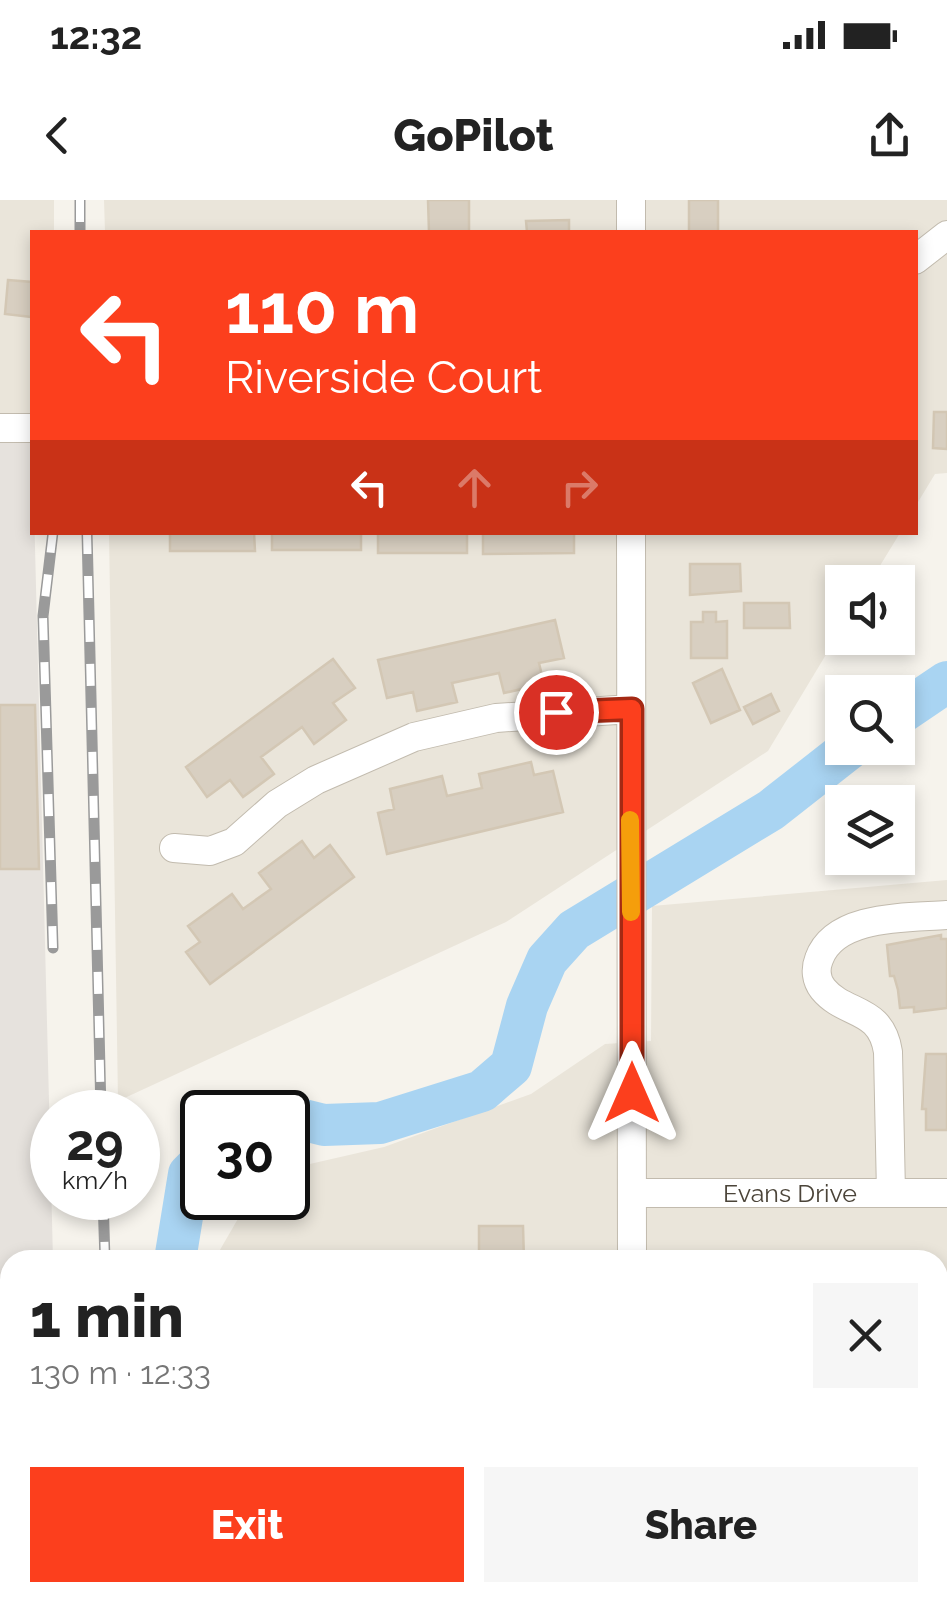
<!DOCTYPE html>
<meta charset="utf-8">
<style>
body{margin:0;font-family:Raleway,sans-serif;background:#f6f6f6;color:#222;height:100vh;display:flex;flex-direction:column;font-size:38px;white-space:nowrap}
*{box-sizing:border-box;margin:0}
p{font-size:32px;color:#767676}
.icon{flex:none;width:55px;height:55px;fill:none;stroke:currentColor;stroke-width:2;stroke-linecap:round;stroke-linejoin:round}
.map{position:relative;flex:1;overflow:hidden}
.drawer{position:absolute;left:0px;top:1050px;width:948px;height:352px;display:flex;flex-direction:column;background:#fff;border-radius:30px 30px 0 0;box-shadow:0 5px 15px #0003}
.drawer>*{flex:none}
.hud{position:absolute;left:30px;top:30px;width:888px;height:305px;border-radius:0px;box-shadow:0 5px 15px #0003;background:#fc3f1d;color:#fff;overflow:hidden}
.buttons{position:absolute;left:825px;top:365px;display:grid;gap:20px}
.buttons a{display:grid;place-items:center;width:90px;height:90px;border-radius:0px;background:#fff;box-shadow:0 5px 15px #0003;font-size:50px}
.speed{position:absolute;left:30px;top:890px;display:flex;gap:20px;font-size:50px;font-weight:700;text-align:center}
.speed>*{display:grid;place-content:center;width:130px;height:130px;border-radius:50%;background:#fff;box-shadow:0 5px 15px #0003;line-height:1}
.speed small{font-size:25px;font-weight:400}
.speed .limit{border:5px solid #111;border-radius:15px;background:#fff;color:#111}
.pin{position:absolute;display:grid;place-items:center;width:85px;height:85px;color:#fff;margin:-42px;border:5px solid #fff;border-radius:50%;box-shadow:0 2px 10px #0007}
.me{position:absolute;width:110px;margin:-55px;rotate:0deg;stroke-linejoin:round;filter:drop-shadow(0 0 8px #0008)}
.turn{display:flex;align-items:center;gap:35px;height:210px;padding:0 30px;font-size:45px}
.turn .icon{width:130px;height:130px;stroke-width:2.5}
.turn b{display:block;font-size:70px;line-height:85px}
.lanes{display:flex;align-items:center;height:95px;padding:0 30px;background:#0003;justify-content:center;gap:50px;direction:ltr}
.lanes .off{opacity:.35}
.round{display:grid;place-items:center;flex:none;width:105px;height:105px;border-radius:0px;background:#f6f6f6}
.overview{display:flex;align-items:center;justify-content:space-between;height:170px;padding:0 30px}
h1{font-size:60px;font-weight:800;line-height:75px}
.cta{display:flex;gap:20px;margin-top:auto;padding:20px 30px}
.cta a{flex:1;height:115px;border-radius:0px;background:#fc3f1d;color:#fff;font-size:40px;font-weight:800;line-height:115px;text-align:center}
.cta a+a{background:#f6f6f6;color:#222}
.status{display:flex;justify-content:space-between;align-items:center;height:70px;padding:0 50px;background:#fff;direction:ltr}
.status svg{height:28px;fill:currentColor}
header{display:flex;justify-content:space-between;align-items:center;height:130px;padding:0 30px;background:#fff;font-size:45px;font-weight:800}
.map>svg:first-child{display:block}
.residential{fill:#eae5da}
.industrial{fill:#e6e2dd}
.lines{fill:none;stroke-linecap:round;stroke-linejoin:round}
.river{stroke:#a9d4f2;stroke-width:42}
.building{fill:#d8cfc1;stroke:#d3c7b4;stroke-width:2.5}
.minor-casing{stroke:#c2bbae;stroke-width:30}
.minor{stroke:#fff;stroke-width:28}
.rail-casing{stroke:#9a9a9a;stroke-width:11}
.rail{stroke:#fff;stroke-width:8;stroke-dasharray:22;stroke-linecap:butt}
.route-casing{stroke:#a42913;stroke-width:25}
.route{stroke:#fc3f1d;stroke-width:18}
.slow{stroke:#f59e0b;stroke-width:18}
.labels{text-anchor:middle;stroke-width:8;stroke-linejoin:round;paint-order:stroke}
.street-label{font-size:25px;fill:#4b4439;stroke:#fff}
</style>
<div class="status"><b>12:32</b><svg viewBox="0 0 49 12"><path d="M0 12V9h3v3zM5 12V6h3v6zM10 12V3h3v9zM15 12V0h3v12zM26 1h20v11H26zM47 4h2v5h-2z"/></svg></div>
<header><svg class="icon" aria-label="back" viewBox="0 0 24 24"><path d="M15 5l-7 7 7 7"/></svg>GoPilot<svg class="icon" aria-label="share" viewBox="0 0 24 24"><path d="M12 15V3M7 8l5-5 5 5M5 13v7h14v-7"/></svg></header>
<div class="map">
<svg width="947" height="1401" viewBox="0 0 947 1401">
<rect width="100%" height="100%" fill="#f6f3ec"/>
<!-- residential -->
<path class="residential" d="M0 0H54V32H32V228H0Z
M104 0H947V273L935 274 915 307V32H105Z
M109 333H900L870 382H842V428L768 551 506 722 118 901Z
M947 680V1401H219L220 1392H938V1060H217V1055L250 998H288V969L384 947 531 894 605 844 651 841 652 706Z"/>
<!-- industrial -->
<path class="industrial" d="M0 228H32L53 1060H10V1315H0Z"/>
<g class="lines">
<!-- river -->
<path class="river" d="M898 515 947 482
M288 916 324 925 380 923 482 891 511 866 527 806 547 760 574 730 771 610 850 548
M175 1060 189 974 202 961
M178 1392 179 1401"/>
</g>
<!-- building -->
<path class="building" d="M428 0H469V31L429 32Z
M689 0H718V32H689Z
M569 20V32H527L526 21Z
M8 80 32 82V117L5 114Z
M934 212H947V249L933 248Z
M170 332H254L255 351H170Z
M272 332H361V350H272Z
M378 332H467V353H378Z
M483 332H574V353L483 354Z
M690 364H740L741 391 690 395Z
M744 403H789L790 428H744Z
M703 412H716V422L727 421V458H691V422H703Z
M555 420 564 458 539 463 544 484 504 493 499 473 452 483 457 502 417 511 413 492 387 498 378 460Z
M333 459 355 488 333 503 346 520 314 544 302 527 261 557 274 574 243 597 230 580 207 597 186 567Z
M722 469 740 510 711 523 693 483Z
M771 494 779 511 753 524 744 507Z
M0 505H35L39 669H0Z
M531 562 534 575 553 571 563 612 387 654 378 613 394 609 390 589 442 576 447 596 482 588 479 574Z
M302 641 314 658 330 645 354 677 210 784 186 752 200 742 188 726 232 694 243 709 271 689 259 673Z
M941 735V739H947V808L914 812V807L900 808 898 790 894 776H890L887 745Z
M926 854H947V930H926V909H922Z
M479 1026H523L524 1060H479Z
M938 1248H947L942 1308H938Z"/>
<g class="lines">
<defs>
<path id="minor" d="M631 0V32
M915 60 947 35
M0 228H32
M631 332 632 1060
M174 648 210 651 234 642 277 604 316 580 414 537 496 518 631 509
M632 993H947
M891 993 888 852C881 806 845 816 823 789 816 780 815 769 819 759 835 714 909 718 947 715
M938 1355H947
M633 1392 634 1401
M0 1396 10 1387"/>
</defs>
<!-- minor casing -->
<use href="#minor" class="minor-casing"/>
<!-- minor -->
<use href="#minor" class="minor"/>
<defs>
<path id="rail" d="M80 0V32
M87 332 101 912
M53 748 43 416 53 332
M103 998 105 1060
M105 1401 106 1392"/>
</defs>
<!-- rail casing -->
<use href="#rail" class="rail-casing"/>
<!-- rail -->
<use href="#rail" class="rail"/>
</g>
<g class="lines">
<defs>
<path id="route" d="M556 512 632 509V893"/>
</defs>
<!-- route casing -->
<use href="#route" class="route-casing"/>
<!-- route -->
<use href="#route" class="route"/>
<!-- slow -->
<path class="slow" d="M630 620 631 712"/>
</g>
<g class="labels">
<!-- street labels -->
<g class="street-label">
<text x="790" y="1002">Evans Drive</text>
</g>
</g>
</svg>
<div class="buttons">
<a><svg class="icon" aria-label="sound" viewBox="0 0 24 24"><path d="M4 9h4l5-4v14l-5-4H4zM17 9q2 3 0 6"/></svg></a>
<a><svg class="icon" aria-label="search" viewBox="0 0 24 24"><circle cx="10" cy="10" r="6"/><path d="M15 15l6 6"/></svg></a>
<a><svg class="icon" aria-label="layers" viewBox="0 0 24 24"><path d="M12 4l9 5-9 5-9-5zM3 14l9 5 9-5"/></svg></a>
</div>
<div class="speed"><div>29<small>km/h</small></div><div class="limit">30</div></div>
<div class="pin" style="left:556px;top:512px;background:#d93025"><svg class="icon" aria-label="arrive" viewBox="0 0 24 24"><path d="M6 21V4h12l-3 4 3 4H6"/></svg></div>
<svg class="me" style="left:632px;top:893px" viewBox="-20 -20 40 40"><path d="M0-17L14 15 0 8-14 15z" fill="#fc3f1d" stroke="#fff" stroke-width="4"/></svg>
<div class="hud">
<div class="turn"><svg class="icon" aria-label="left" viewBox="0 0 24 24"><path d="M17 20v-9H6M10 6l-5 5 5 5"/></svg><div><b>110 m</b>Riverside Court</div></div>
<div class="lanes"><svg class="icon" aria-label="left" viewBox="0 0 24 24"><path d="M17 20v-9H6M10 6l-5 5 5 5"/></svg><svg class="icon off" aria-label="ahead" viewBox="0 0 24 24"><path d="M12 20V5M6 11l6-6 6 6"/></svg><svg class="icon off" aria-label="right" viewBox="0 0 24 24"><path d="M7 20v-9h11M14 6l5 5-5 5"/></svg></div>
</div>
<section class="drawer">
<div class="overview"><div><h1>1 min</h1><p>130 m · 12:33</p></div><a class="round"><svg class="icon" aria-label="close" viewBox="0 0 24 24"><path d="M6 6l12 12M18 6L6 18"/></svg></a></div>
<div class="cta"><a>Exit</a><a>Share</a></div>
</section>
</div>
